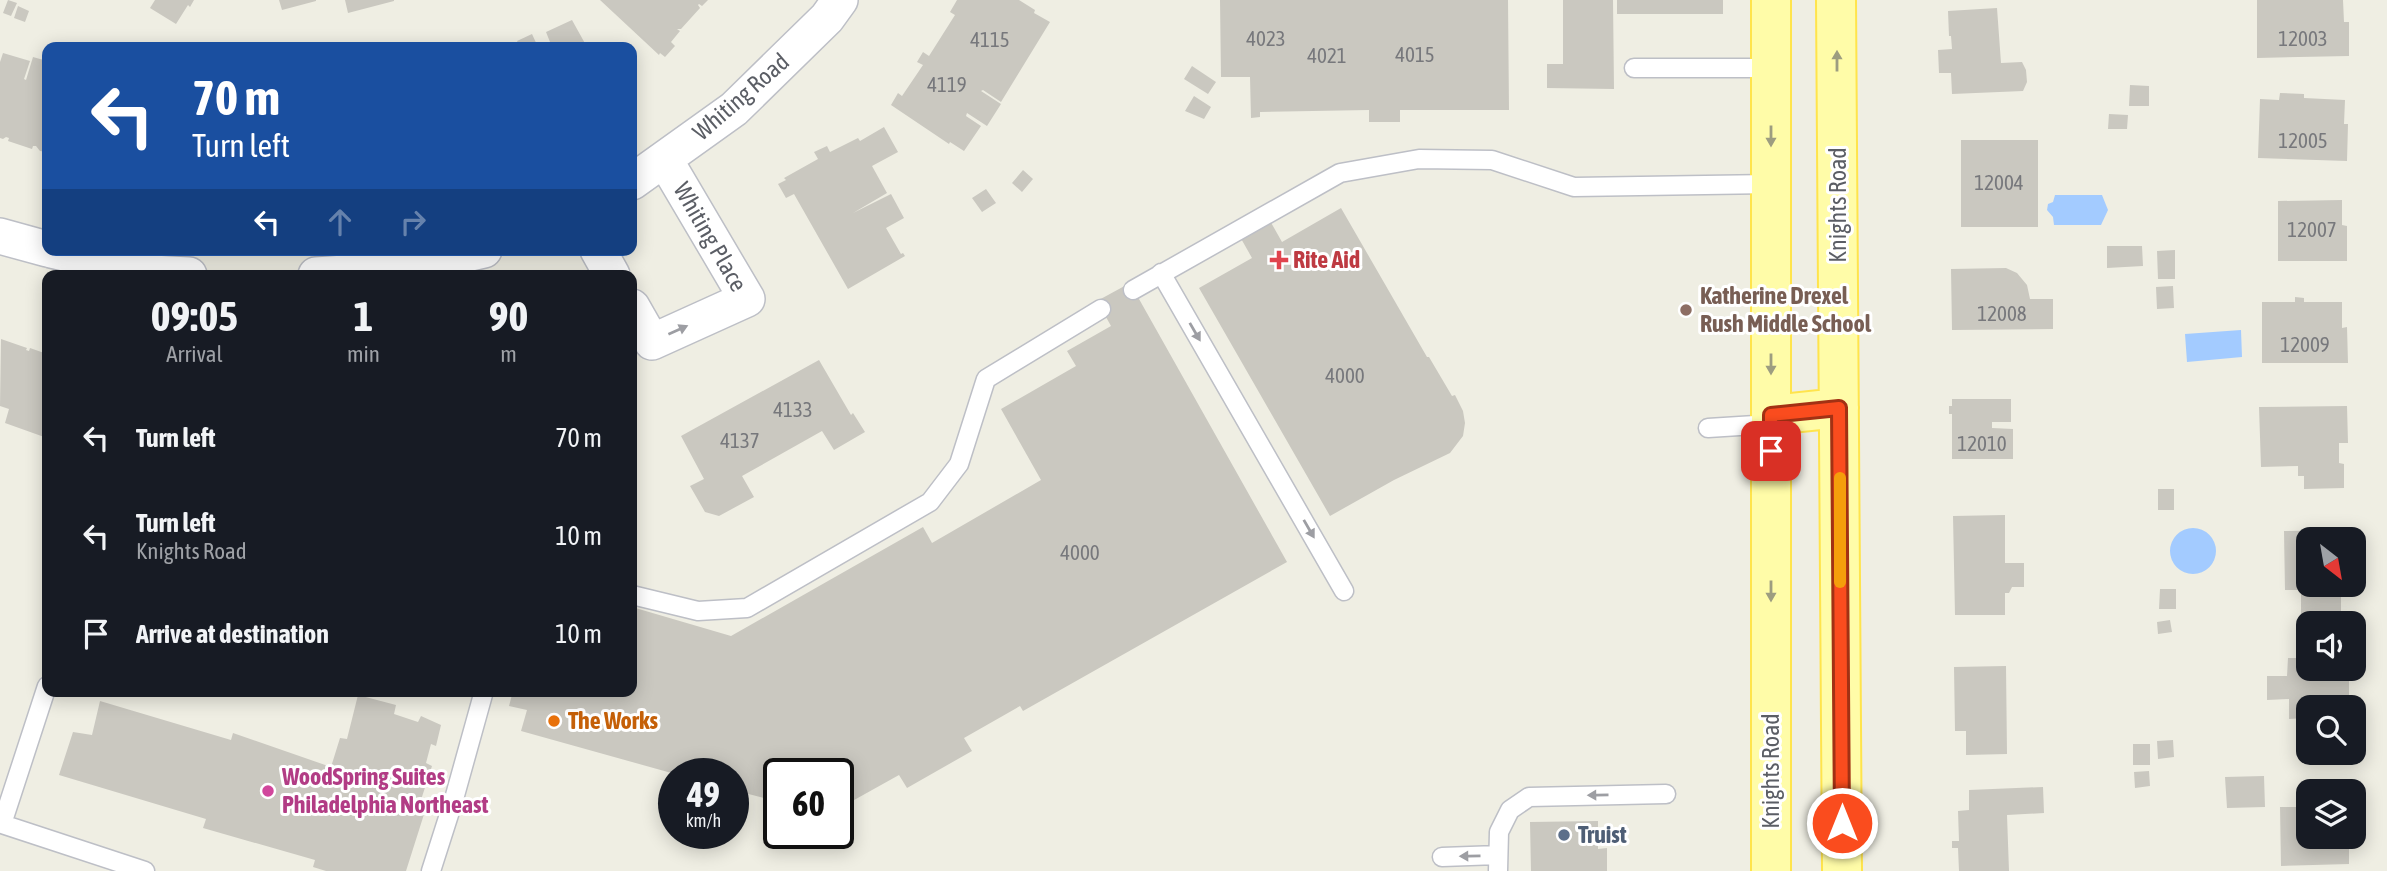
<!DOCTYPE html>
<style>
body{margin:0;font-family:"Asap Condensed",sans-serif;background:#20242c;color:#f1f3f6;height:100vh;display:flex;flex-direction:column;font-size:26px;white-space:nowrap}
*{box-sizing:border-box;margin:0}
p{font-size:23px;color:#9ea1a6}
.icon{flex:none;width:38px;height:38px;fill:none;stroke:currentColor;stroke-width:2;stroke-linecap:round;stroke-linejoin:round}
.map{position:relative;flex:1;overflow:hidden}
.drawer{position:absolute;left:42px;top:270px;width:595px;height:427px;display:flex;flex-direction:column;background:#171b24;border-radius:14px;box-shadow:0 4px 18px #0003}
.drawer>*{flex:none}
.hud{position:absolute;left:42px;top:42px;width:595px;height:214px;border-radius:14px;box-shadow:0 4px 18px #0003;background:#1a4fa0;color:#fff;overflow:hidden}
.needle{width:46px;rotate:149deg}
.tools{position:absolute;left:2296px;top:527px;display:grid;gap:14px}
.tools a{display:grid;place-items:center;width:70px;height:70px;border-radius:14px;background:#171b24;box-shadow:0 4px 18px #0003;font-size:35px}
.speed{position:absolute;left:658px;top:758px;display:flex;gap:14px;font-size:35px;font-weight:700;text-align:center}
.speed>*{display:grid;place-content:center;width:91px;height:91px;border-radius:50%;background:#171b24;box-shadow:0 4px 18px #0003;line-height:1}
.speed small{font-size:18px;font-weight:400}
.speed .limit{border:4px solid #111;border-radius:10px;background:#fff;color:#111}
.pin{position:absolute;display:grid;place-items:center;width:60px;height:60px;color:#fff;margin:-30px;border-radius:14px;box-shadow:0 4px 10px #0006}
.me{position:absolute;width:77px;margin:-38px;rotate:0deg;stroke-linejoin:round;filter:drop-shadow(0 0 5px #0008)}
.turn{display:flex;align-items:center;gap:24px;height:147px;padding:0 35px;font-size:32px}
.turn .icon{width:91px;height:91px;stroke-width:2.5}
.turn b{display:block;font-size:49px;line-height:60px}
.lanes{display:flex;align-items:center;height:66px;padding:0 35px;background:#0003;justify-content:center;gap:35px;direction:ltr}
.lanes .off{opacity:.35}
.eta{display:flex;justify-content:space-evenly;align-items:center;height:119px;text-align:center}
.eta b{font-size:42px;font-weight:700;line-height:49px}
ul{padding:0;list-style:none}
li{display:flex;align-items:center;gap:21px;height:98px;padding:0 35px}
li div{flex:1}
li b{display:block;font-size:26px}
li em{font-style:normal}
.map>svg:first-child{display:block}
.water{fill:#a3cbff}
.building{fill:#cac8c0}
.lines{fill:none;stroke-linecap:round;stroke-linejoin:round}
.lane-casing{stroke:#bdbfc6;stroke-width:21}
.street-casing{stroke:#bdbfc6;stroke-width:38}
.primary-casing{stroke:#ffe44c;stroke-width:42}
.lane{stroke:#fff;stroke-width:18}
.street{stroke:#fff;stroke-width:35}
.primary{stroke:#fffca8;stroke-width:38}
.oneway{fill:#9d9d80}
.oneway2{fill:#9d9ea3}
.route-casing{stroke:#a23114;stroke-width:18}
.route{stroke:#fa4c1e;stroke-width:12}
.slow{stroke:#f59e0b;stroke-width:12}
.health-dot{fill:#e0444e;stroke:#fff;stroke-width:2.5}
.education-dot{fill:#8d6e63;stroke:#fff;stroke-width:2.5}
.food-dot{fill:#e8710a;stroke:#fff;stroke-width:2.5}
.hotel-dot{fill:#d1479c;stroke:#fff;stroke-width:2.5}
.service-dot{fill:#5c6f8a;stroke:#fff;stroke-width:2.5}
.labels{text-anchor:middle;stroke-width:6;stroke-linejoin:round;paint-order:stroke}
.number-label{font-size:21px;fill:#77787c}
.street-label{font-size:24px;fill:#5b5e65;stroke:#fff}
.health-label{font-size:24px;font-weight:bold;fill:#be3a42;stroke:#fff;text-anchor:start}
.education-label{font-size:24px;font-weight:bold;fill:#785e54;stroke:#fff;text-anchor:start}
.food-label{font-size:24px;font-weight:bold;fill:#c56008;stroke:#fff;text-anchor:start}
.hotel-label{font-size:24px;font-weight:bold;fill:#b23c85;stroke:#fff;text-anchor:start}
.service-label{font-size:24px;font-weight:bold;fill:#4e5e75;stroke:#fff;text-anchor:start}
</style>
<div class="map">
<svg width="2387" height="871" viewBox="0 0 2387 871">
<rect width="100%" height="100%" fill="#efeee3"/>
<!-- water -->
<path class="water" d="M2055 195H2102L2108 210 2101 225H2054L2053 217 2047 210 2048 204 2053 202Z
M2241 330 2242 357 2187 362 2185 334Z
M2170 551a23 23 0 1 1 46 0a23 23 0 1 1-46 0Z"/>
<!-- building -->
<path class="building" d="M8 0 17 3 11 16 3 13Z
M155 0H194L190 7 188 5 176 24 150 8Z
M279 0H316V1L282 10Z
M345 0H394V1L348 13Z
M600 0H708L702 6 699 4 698 5 700 8 681 29H677L680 31 671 42 675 46 665 57 660 53 659 55Z
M957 0H1019L1035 10 1034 13 1050 22 1001 102 983 90 981 91 1001 104 987 126 967 113 966 116 981 126 964 151 950 142 949 144 891 105 898 93 902 96 923 65 917 62 923 52 929 56 955 15 950 12Z
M1220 0H1508L1509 110H1400V122H1369V110L1260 112V117L1251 118 1250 77H1221Z
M1563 0H1613L1614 89 1547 88V64H1563Z
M1617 0H1723V14H1617Z
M2257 0H2343L2344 22H2349V56L2257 58Z
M18 6 29 11 25 22 14 18Z
M1997 8 2001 63 2022 62 2026 70 2027 82 2023 91 1952 94 1951 73H1939L1938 50 1952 49 1951 36H1949L1948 11Z
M572 20 587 47H552L546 32Z
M532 34 538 47H520L517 41Z
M3 53 30 61 24 79 26 80 33 57 47 61V152L40 151 36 146H33L32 149 8 141 9 138 6 137 3 139 0 138V62Z
M1192 66 1216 82 1208 94 1184 79Z
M2130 85 2149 86V106H2129Z
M2280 93 2304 94V98L2345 100 2344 124H2348L2347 161 2258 158 2260 99 2279 100Z
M1194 96 1211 107 1204 119 1185 111Z
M2109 114 2128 115 2127 129H2108Z
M884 127 898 152 872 166 887 193 853 213 891 194 904 218 886 228 901 254 903 253 905 256 848 289 794 194 786 198 778 184 786 180 784 178 818 159 814 152 827 146 830 152 858 138 860 141Z
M1961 140H2038V227H1961Z
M1023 170 1033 179 1022 192 1012 183Z
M986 189 996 203 982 212 972 198Z
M2342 200V225L2347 226V261H2278V201Z
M1341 208 1427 357H1429L1452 396 1455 395 1463 411 1465 423 1463 436 1450 453 1394 480 1330 516 1199 288 1252 258 1239 235 1269 219 1282 242Z
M2107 246H2142L2143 266 2107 268Z
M2175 250V279H2158L2157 251Z
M2006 268 2017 273 2027 285 2030 299H2053V329L1952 330 1951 269Z
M1130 283 1287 562 1023 711 1020 706 964 738 972 751 907 788 899 775 838 809V774H779V802L733 790V774H675L521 731 527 710 509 706 513 691H632V607L731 636 923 527 932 543 1041 480 1001 409 1076 366 1067 351 1111 326 1097 301Z
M2173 286 2174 308 2157 309 2156 287Z
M2295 297 2304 298V302H2342V328L2347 327 2348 363H2262V302H2295Z
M1 339 27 348 26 350 29 351 30 348 47 354V438L5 423 9 409 0 406Z
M819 360 851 415 853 413 865 432 834 450 822 431 742 476 754 497 719 516 705 512 690 486 704 479 681 436Z
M1952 399H2011V422H1992V428L2013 429V459H1952V414H1949V406H1952Z
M2347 406 2348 443H2339V463L2344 464V488L2304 489V476H2298V466L2261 467 2259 407Z
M2158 489H2174V510H2158Z
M2005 515V563H2024V587H2012L2009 593H2005V615H1955L1953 516Z
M2349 530V539H2308V584H2337V587L2341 588V613H2301V590H2285L2284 531Z
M2160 589H2176V609H2159Z
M2170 620 2172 632 2158 634 2157 622Z
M2288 658H2308V668H2349V695H2340V707H2308V741L2305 742V718L2289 719V699L2267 700V676H2287Z
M2006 666 2007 754 1966 755V731H1955L1954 667Z
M358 695 396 705 394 714 418 722 421 716 441 725 436 746 431 744 426 763 432 766 419 806 426 808 406 871H326L313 867 315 860 203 828 206 819 59 775 73 732 92 735 100 701 231 740 233 733 331 767 340 738 347 739Z
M2173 740 2174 757 2158 759 2157 741Z
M2133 744H2150V765H2133Z
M2149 771 2150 786 2135 788 2134 772Z
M2264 776 2265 807 2227 808 2225 777Z
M2043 787 2044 813 2007 815 2009 871H1959L1958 848H1952V841H1959L1958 811 1969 810V790Z
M2280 807H2308V836H2349V864L2281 866Z
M1598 821V849L1607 848V871H1531L1530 822Z"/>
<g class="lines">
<defs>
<path id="lane" d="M1634 68H1771
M1161 273 1344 591
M1133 290 1340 173 1419 159 1492 160 1574 187 1771 184
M1708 428 1771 424
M632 595 698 611 747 608 930 502 959 464 986 379 1101 309
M47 686 2 824 145 871
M1442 857 1498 855
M431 871 454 799 484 691
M1498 871 1499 832 1510 810 1529 797 1666 794"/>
<path id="street" d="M632 182 734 109 827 18 840 0
M0 236 47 249
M51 250 151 273 189 275
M598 250 612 275
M316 275 402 269 484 250
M632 307 652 342 747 299 665 160"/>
<path id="primary" d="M1836 0 1842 871
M1771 415 1839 408
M1771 871V0"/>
</defs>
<!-- lane casing -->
<use href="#lane" class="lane-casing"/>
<!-- street casing -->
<use href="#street" class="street-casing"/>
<!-- primary casing -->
<use href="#primary" class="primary-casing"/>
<!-- lane -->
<use href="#lane" class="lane"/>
<!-- street -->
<use href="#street" class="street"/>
<!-- primary -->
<use href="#primary" class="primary"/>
</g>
<!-- one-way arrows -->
<defs><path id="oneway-solid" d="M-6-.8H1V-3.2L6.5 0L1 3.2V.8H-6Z" transform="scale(1.75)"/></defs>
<g class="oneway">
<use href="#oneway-solid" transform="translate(1837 61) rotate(-90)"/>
<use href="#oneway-solid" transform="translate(1771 136) rotate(90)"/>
<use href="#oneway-solid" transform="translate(1771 364) rotate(90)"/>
<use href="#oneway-solid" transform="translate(1771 591) rotate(90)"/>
</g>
<g class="oneway2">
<use href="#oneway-solid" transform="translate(678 330) rotate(-24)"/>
<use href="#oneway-solid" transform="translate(1195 332) rotate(60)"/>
<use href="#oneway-solid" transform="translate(1309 529) rotate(60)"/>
<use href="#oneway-solid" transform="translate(1598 795) rotate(179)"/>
<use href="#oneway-solid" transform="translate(1470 856) rotate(179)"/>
</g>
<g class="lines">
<defs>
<path id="route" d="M1771 451V415L1839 408 1842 823"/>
</defs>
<!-- route casing -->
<use href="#route" class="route-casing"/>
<!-- route -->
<use href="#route" class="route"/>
<!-- slow -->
<path class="slow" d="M1840 478V582"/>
</g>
<!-- markers -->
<path class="health-dot" d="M1275.5 249.5h7v7h7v7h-7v7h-7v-7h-7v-7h7z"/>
<circle class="education-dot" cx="1686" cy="310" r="7"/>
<circle class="food-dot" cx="554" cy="721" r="7"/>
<circle class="hotel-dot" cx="268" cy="791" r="7"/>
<circle class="service-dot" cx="1564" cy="835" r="7"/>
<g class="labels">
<!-- number labels -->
<g class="number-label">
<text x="1266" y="46">4023</text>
<text x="2303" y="46">12003</text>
<text x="990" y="47">4115</text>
<text x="1415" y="62">4015</text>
<text x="1327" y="63">4021</text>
<text x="947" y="92">4119</text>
<text x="2303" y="148">12005</text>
<text x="1999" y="190">12004</text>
<text x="2312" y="237">12007</text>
<text x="2002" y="321">12008</text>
<text x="2305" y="352">12009</text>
<text x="1345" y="383">4000</text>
<text x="793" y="417">4133</text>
<text x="740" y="448">4137</text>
<text x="1982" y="451">12010</text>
<text x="1080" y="560">4000</text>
</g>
<!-- street labels -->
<g class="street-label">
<text transform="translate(741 97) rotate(-41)" y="8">Whiting Road</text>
<text transform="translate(1838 205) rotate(-90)" y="8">Knights Road</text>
<text transform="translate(710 237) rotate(60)" y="8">Whiting Place</text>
<text transform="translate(1771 771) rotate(-90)" y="8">Knights Road</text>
</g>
<!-- health labels -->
<g class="health-label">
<text x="1293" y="268">Rite Aid</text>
</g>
<!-- education labels -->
<g class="education-label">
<text x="1700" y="304">Katherine Drexel<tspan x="1700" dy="28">Rush Middle School</tspan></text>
</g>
<!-- food labels -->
<g class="food-label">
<text x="568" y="729">The Works</text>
</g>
<!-- hotel labels -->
<g class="hotel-label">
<text x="282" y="785">WoodSpring Suites<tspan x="282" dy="28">Philadelphia Northeast</tspan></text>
</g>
<!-- service labels -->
<g class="service-label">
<text x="1578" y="843">Truist</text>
</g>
</g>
</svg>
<div class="tools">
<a><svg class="needle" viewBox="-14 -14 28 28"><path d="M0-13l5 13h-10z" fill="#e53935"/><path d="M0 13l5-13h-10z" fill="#9ea1a6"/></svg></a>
<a><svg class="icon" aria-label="sound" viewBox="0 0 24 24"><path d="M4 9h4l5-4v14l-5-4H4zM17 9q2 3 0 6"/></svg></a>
<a><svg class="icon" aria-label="search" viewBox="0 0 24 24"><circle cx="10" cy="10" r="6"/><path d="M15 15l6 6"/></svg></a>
<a><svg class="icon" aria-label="layers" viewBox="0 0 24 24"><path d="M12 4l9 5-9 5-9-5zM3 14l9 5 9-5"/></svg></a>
</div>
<div class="speed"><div>49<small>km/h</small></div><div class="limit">60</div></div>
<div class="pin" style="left:1771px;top:451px;background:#d93025"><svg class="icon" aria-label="arrive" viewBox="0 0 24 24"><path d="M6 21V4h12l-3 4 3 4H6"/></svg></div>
<svg class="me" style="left:1842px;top:823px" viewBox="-20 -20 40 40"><circle r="17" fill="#fa4c1e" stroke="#fff" stroke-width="3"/><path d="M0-11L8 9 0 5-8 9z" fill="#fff"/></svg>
<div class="hud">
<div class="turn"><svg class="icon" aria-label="left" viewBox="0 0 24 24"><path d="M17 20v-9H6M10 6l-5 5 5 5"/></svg><div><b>70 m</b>Turn left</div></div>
<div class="lanes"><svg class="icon" aria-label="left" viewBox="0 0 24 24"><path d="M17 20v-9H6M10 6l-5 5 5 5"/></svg><svg class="icon off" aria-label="ahead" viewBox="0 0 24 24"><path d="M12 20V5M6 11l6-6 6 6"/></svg><svg class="icon off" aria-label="right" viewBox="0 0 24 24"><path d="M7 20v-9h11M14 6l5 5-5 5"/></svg></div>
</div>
<section class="drawer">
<div class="eta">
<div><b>09:05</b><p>Arrival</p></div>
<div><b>1</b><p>min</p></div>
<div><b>90</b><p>m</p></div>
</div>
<ul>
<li><svg class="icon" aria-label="left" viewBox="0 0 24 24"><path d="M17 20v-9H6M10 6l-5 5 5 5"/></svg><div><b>Turn left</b></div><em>70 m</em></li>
<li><svg class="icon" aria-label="left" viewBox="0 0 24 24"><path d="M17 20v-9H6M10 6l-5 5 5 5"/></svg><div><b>Turn left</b><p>Knights Road</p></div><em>10 m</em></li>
<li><svg class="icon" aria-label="arrive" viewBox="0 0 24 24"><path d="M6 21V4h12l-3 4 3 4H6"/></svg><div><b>Arrive at destination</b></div><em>10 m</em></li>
</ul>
</section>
</div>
